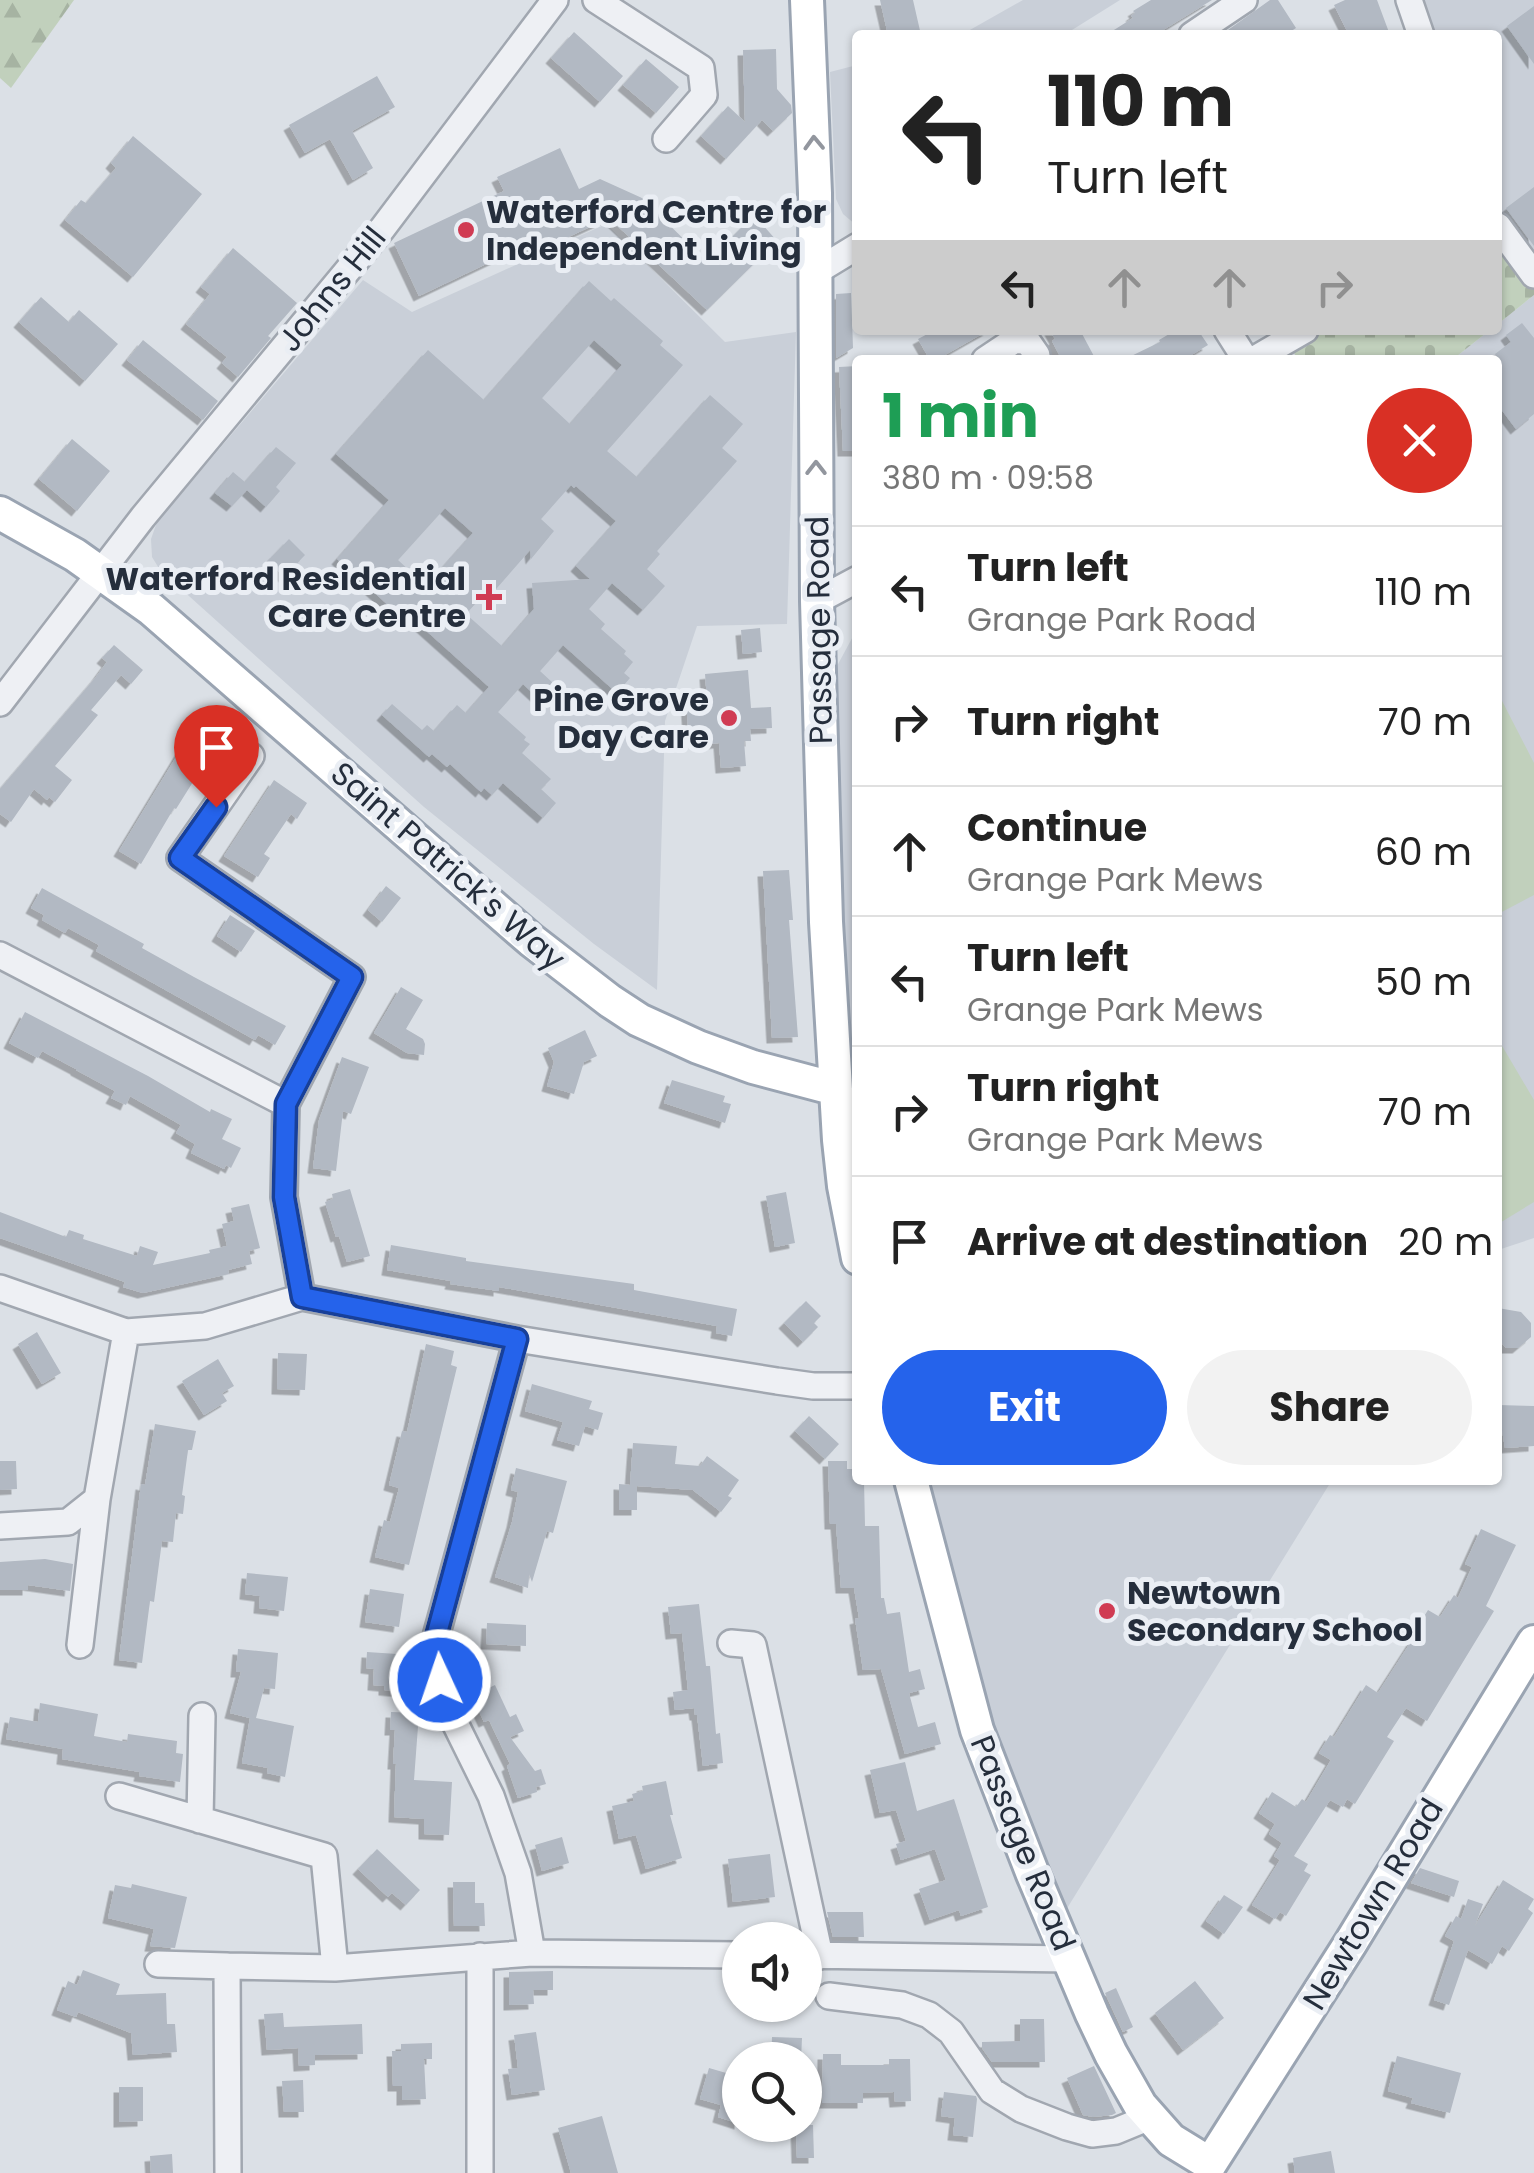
<!DOCTYPE html>
<meta charset="utf-8">
<style>
body{margin:0;font-family:Poppins,sans-serif;background:#f2f2f2;color:#222;height:100vh;display:flex;flex-direction:column;font-size:38px;white-space:nowrap}
*{box-sizing:border-box;margin:0}
p{font-size:32px;color:#767676}
.icon{flex:none;width:55px;height:55px;fill:none;stroke:currentColor;stroke-width:2;stroke-linecap:round;stroke-linejoin:round}
.map{position:relative;flex:1;overflow:hidden}
.panel{position:absolute;left:852px;top:355px;width:650px;height:1130px;display:flex;flex-direction:column;background:#fff;border-radius:10px;box-shadow:0 2px 8px #0004}
.panel>*{flex:none}
.banner{position:absolute;left:852px;top:30px;width:650px;height:305px;border-radius:10px;box-shadow:0 2px 8px #0004;background:#fff;color:#222;overflow:hidden}
.fabs{position:absolute;left:722px;top:1922px;display:grid;gap:20px}
.fabs a{display:grid;place-items:center;width:100px;height:100px;border-radius:50%;background:#fff;box-shadow:0 2px 8px #0004;font-size:50px}
.pin{position:absolute;display:grid;place-items:center;width:85px;height:85px;color:#fff;margin:-102px -42px;border-radius:50% 50% 50% 0;rotate:-45deg;box-shadow:0 0 10px #0007}
.pin .icon{rotate:45deg}
.me{position:absolute;width:110px;margin:-55px;rotate:357deg;stroke-linejoin:round;filter:drop-shadow(0 0 8px #0008)}
.turn{display:flex;align-items:center;gap:35px;height:210px;padding:0 30px;font-size:45px}
.turn .icon{width:130px;height:130px;stroke-width:2.5}
.turn b{display:block;font-size:70px;line-height:85px}
.lanes{display:flex;align-items:center;height:95px;padding:0 30px;background:#0003;justify-content:center;gap:50px;direction:ltr}
.lanes .off{opacity:.35}
.round{display:grid;place-items:center;flex:none;width:105px;height:105px;border-radius:52px;background:#f2f2f2}
.headline{display:flex;align-items:center;justify-content:space-between;height:170px;padding:0 30px}
h1{font-size:60px;font-weight:700;line-height:75px;color:#1e9e55}
.cta{display:flex;gap:20px;margin-top:auto;padding:20px 30px}
.cta a{flex:1;height:115px;border-radius:60px;background:#2563eb;color:#fff;font-size:40px;font-weight:700;line-height:115px;text-align:center}
.cta a+a{background:#f2f2f2;color:#222}
ul{padding:0;list-style:none}
li{display:flex;align-items:center;gap:30px;height:130px;padding:0 30px;border-top:2px solid #e0e0e0}
li div{flex:1}
li b{display:block;font-size:38px}
li em{font-style:normal}
.map>svg:first-child{display:block}
.built{fill:#c9cfd8}
.forest{fill:url(#forest-firs)}
.cemetery{fill:url(#cemetery-stones)}
.pitch{fill:#c1d0bc}
.building{fill:#b2b9c3;fill-rule:evenodd;filter:url(#shadow)}
.lines{fill:none;stroke-linecap:round;stroke-linejoin:round}
.minor-casing{stroke:#a1a7b0;stroke-width:30}
.major-casing{stroke:#9aa4b2;stroke-width:38}
.minor{stroke:#eef0f4;stroke-width:25}
.major{stroke:#fff;stroke-width:32}
.oneway{stroke:#92969e}
.route-casing{stroke:#184099;stroke-width:25}
.route{stroke:#2563eb;stroke-width:18}
.poi-dot{fill:#d03b53;stroke:#eaeef4;stroke-width:4}
.labels{text-anchor:middle;stroke-width:10;stroke-linejoin:round;paint-order:stroke}
.poi-label{font-size:32px;font-weight:bold;fill:#252e3c;stroke:#eaeef4;text-anchor:start}
.street-label{font-size:32px;fill:#252e3c;stroke:#eaeef4}
</style>
<div class="map">
<svg width="1534" height="2173" viewBox="0 0 1534 2173">
<defs>
<pattern id="forest-firs" width="22" height="20" patternUnits="userSpaceOnUse" patternTransform="scale(2.5)"><rect width="22" height="20" fill="#c1d0bc"/><path d="M5 1l3.5 6h-7zM16 11l3.5 6h-7z" fill="#a6b3a2"/></pattern>
<pattern id="cemetery-stones" width="16" height="16" patternUnits="userSpaceOnUse" patternTransform="scale(2.5)"><rect width="16" height="16" fill="#c1d0bc"/><path d="M2 7V4a2 2 0 0 1 4 0v3zM10 15v-3a2 2 0 0 1 4 0v3z" fill="#a6b3a2"/></pattern>
<filter id="shadow"><feDropShadow dx="-5.5" dy="5.5" stdDeviation="0" flood-color="#0004"/></filter>
</defs>
<rect width="100%" height="100%" fill="#dbe0e6"/>
<!-- built -->
<path class="built" d="M1023 0H1120L1064 35H961Z
M1424 0H1534V258L1498 204V35H1436Z
M857 65 858 224 856 225 843 214 836 199 830 72Z
M606 224 725 342 796 332 787 624 697 626 665 721 657 990 594 944 424 807 160 570 152 557 151 539 157 522 363 280 412 312Z
M1534 295V1238L1498 1250V360H1452L1490 330H1498V324Z
M857 629V1142L836 827 837 666Z
M929 1480H1332L1066 1910 998 1742Z"/>
<!-- forest -->
<path class="forest" d="M0 0H74L11 88 0 78Z"/>
<!-- cemetery -->
<path class="cemetery" d="M1498 240 1534 288V295L1498 324Z
M1323 330H1490L1452 360H1299L1291 349Z"/>
<!-- pitch -->
<path class="pitch" d="M1498 693 1534 763V895L1498 914Z
M1498 1039 1534 1100V1202L1498 1224Z"/>
<!-- building -->
<path class="building" d="M880 0H913L921 35H888Z
M1151 0H1212L1155 35H1106L1133 18 1131 16 1135 13 1133 11Z
M1270 0H1278L1296 28 1285 35H1221Z
M1345 0H1377L1390 35H1349L1334 5Z
M1534 6V64L1507 26Z
M574 32 623 76 600 102 551 58Z
M776 49 777 89 791 105 792 113 773 131 762 120 726 159 701 136 728 106 745 122 743 50Z
M646 59 679 87 656 113 623 85Z
M377 76 395 107 352 131 373 168 353 180 330 139 305 153 289 125Z
M133 136 202 194 133 277 65 220 81 200 86 203 116 168 111 163Z
M560 148 579 189 600 179 642 198 707 262 754 215 777 241 707 310 609 218 532 254 528 244 419 296 394 243 504 191 497 177Z
M1534 187V246L1506 208Z
M233 248 297 303 268 336 271 338 238 377 222 363 227 357 186 324 210 294 201 287Z
M589 281 611 301 614 298 663 341 660 345 683 365 607 451 637 477 710 395 743 424 722 448 737 461 657 551 660 554 647 569 665 586 643 610 612 583 589 609 605 624 601 629 626 651 624 654 633 662 624 673 630 678 617 693 563 645 540 671 553 683 550 687 558 694 547 706 523 684 498 712 526 737 524 740 530 744 522 753 551 779 541 789 556 803 543 818 503 783 492 795 484 788 481 792 450 764 447 767 432 754 429 757 382 715 392 704 422 730 427 725 434 731 457 705 466 713 489 687 412 618 408 623 337 559 389 500 336 454 428 350 484 400ZM594 340 622 365 570 424 542 398ZM571 485 574 488 576 486 616 521 576 566 590 579 532 583 534 609 502 646 466 614 491 586 496 589 530 550 531 559 554 531 541 519ZM445 508 473 533 426 586 398 560Z
M851 293 853 348 836 358V294Z
M41 297 69 322 79 310 118 344 85 381 19 322Z
M1522 323 1534 338V414L1516 429 1498 405V359L1495 354 1511 342 1506 335Z
M935 330H989L936 360H930L918 339Z
M1050 330H1080L1096 360H1062L1052 341 1055 339Z
M1176 330H1198L1208 345 1183 360H1123L1160 342 1159 340Z
M143 340 218 401 203 420 127 360Z
M858 366V451H843L839 367Z
M72 439 110 471 77 511 39 479Z
M276 447 296 463 276 487 280 491 266 507 247 490 232 506 215 493 233 472 245 482Z
M289 539 305 555 284 577 268 561Z
M760 628 762 652 743 654 741 630Z
M114 645 143 670 131 684 121 675 91 710 98 715 55 766 72 780 55 802 49 797 47 800 34 789 11 822 0 814V789L96 677 107 662 102 658Z
M748 670 751 708 771 707 772 728 750 729 751 741H744L746 766 721 768 719 743 699 745V741H689L686 701 707 699 705 674Z
M204 711 228 726 176 809 174 808 141 864 119 851Z
M274 780 307 803 297 819 291 814 264 854 270 858 258 877 224 856Z
M789 870 793 920H789L798 1037 772 1038 763 871Z
M386 886 401 898 382 922 368 910Z
M42 888 144 944 142 948 194 977 286 1026 275 1045 258 1035 255 1040 96 951 99 945 68 928 65 933 42 920 44 915 31 908Z
M230 915 255 931 241 952 217 936Z
M401 987 423 1000 406 1029 423 1039 425 1044 424 1055 407 1053 374 1033Z
M25 1012 148 1076 210 1112 211 1109 232 1119 222 1139 241 1148 231 1168 226 1165 224 1169 191 1153 195 1144 176 1133 181 1125 130 1096 126 1105 111 1098 115 1091 76 1070V1069L42 1051 38 1058 9 1043Z
M585 1030 597 1056 584 1062 574 1094 547 1086 554 1062 548 1048Z
M342 1057 369 1067 351 1114 343 1111 336 1171 313 1168 319 1120Z
M672 1080 725 1096 723 1102 731 1104 725 1123 664 1103Z
M350 1189 370 1256 347 1262 339 1236 336 1237 325 1202 333 1199 332 1194Z
M786 1192 795 1243 775 1247 766 1196Z
M249 1204 260 1248 249 1251 252 1264 228 1270 229 1274 143 1293 123 1287 125 1282 0 1238V1212L66 1237 69 1230 84 1235 83 1239 137 1256 140 1246 158 1252 153 1265 210 1253 209 1250 227 1246 222 1224 234 1221 231 1208Z
M391 1245 466 1258V1261L634 1284V1290L737 1309 732 1336 716 1333 717 1326 499 1287V1291L450 1284 451 1281 387 1270Z
M806 1301 821 1316 814 1323 818 1327 803 1342 784 1323Z
M1498 1308 1521 1312 1531 1323V1337L1518 1348H1506L1498 1339Z
M37 1332 61 1373 42 1384 18 1344Z
M426 1344 454 1351 451 1365 457 1367 409 1565 375 1557 384 1520 390 1522 399 1488 389 1485 402 1431 407 1432Z
M278 1353 307 1354 305 1390 277 1389Z
M218 1359 234 1386 222 1393 227 1401 204 1415 182 1381Z
M532 1384 592 1401 589 1409 603 1413 598 1430 585 1426 579 1446 557 1440 563 1422 525 1411Z
M1498 1405 1534 1406V1446L1505 1448 1502 1430 1498 1431Z
M809 1416 839 1444 825 1459 795 1431Z
M155 1424 196 1431 192 1450H188L182 1495 185 1496 183 1514 176 1513 173 1542 162 1541 154 1602 150 1601 142 1663 119 1660 141 1484 145 1485Z
M633 1443 677 1446 675 1464 700 1466 707 1456 739 1480 728 1496 732 1498 721 1512 693 1490 637 1486V1510H619V1484L630 1485Z
M0 1461H16L17 1489 0 1490Z
M828 1461H847V1469H858V1480H864L865 1526H879L881 1598H884L887 1614 900 1612 909 1672 920 1669 925 1689 909 1693 918 1727 935 1722 941 1744 905 1754 881 1669 863 1670 855 1619 859 1618 854 1588H841L836 1524H830Z
M516 1468 567 1481 553 1533 547 1531 532 1582 529 1574 528 1588 495 1577 512 1522 518 1492 511 1490Z
M1481 1529 1516 1545 1486 1606 1494 1611 1427 1721 1406 1708 1387 1737 1394 1741 1355 1804 1347 1799 1343 1807 1330 1800 1294 1856 1308 1864 1304 1871 1311 1875 1286 1916 1280 1912 1275 1919 1252 1905 1280 1860 1274 1856 1282 1843 1269 1834 1275 1824 1259 1813 1272 1792 1296 1807 1302 1799 1306 1802 1331 1760 1319 1753 1330 1735 1334 1737 1366 1685 1378 1693 1414 1637 1412 1636 1428 1610 1440 1617 1454 1595 1458 1598 1472 1567 1465 1564Z
M45 1559 73 1564 70 1591 28 1585V1590H0V1562Z
M247 1573 288 1577 284 1611 259 1608 260 1596 245 1594Z
M370 1589 404 1594 399 1627 365 1622Z
M699 1604 706 1666H710L716 1734 720 1733 723 1763 703 1766 697 1715H695L694 1708 675 1710 673 1692 688 1690 682 1633 671 1634 668 1607Z
M487 1623 526 1625V1646L486 1644Z
M238 1649 278 1653 275 1689 264 1688 256 1718 294 1726 285 1777 267 1773 268 1768 242 1763 250 1718 230 1713 241 1672H236Z
M367 1652 397 1654V1659L407 1660 406 1692 384 1690V1686L373 1685 374 1669 366 1668Z
M495 1685 510 1717 516 1714 524 1731 510 1737 535 1771 541 1769 546 1784 536 1787 537 1792 518 1798 507 1766 510 1764 489 1720 484 1722 472 1696Z
M40 1703 98 1714 94 1736 127 1742 128 1734 177 1741 176 1753 183 1754 180 1782 139 1776 140 1772 62 1759 63 1749 6 1739 10 1717 38 1722Z
M391 1712 419 1713 414 1780 452 1782 449 1835 424 1834V1819L394 1817 396 1764H393L395 1730H390Z
M905 1762 917 1811 954 1799 988 1907 961 1916 959 1910 930 1920 919 1889 946 1880 935 1849 901 1860 896 1844 906 1841 896 1810 880 1813 870 1770Z
M666 1781 673 1815H670L682 1858 646 1869 636 1835 619 1839 612 1806 634 1801 632 1794 643 1791 642 1786Z
M562 1837 569 1863 542 1871 535 1845Z
M377 1849 420 1890 406 1905 392 1893 388 1897 358 1869Z
M770 1854 775 1897 733 1902 728 1859Z
M1420 1868 1459 1881 1454 1897 1411 1883Z
M1503 1880 1534 1899 1528 1909 1533 1913 1509 1951 1502 1946 1492 1964 1468 1950 1449 2005 1434 2000 1454 1941 1445 1936 1456 1916 1461 1919 1468 1899 1483 1904 1475 1926Z
M453 1882H475V1903H484L485 1926H454Z
M132 1884 187 1897 175 1948 150 1946 154 1929 108 1918 115 1885 131 1888Z
M1224 1895 1243 1907 1224 1934 1206 1921Z
M827 1912H863L864 1937H833Z
M83 1970 120 1984 116 1995 166 1993 167 2024H175L177 2052 133 2055 131 2033 78 2012 76 2017 57 2010 68 1981 77 1985Z
M553 1971V1990H533L534 2004 509 2005V1972Z
M1195 1981 1224 2018 1183 2050 1155 2013Z
M1116 1988 1133 2027 1123 2032 1105 1993Z
M283 2013 284 2027 362 2024 363 2054 315 2055V2065L299 2066 298 2048 267 2050 264 2014Z
M1020 2019H1044L1045 2062H992L982 2048V2042L1020 2041Z
M536 2032 545 2090 512 2095 508 2069 518 2068 514 2035Z
M772 2037 802 2038 801 2060H771Z
M432 2043V2059H424L426 2099 402 2100V2086H393L392 2051H401V2044Z
M823 2054H841V2065H889V2059H910L911 2101 895 2102 894 2092 863 2093V2103H822Z
M1397 2056 1461 2073 1450 2113 1411 2103 1413 2098 1388 2091Z
M1094 2066 1116 2113 1112 2115 1093 2117 1083 2115 1067 2078Z
M709 2068 740 2077V2124L718 2117 721 2105 700 2099Z
M303 2080 304 2112H284L282 2081Z
M119 2087H143V2121L119 2122Z
M944 2092 976 2096 977 2099 973 2137 953 2135 955 2118 941 2116Z
M602 2116 618 2173H571L558 2128Z
M796 2125H813L814 2158H797Z
M1331 2151 1335 2173H1295L1293 2158Z
M172 2154 173 2173H151L150 2156Z"/>
<g class="lines">
<defs>
<path id="minor" d="M596 0 701 68 704 95 666 139
M1409 0 1421 35
M1192 35 1244 0
M1498 226 1534 275
M817 271 858 246
M1227 330 1246 360
M985 360 1015 340 1028 342 1037 355V360
M1253 360 1305 330
M817 601 858 579
M0 703 143 517 382 229 555 0
M251 756 180 858 352 977 286 1104
M0 955 286 1104 284 1197 302 1297
M0 1288 126 1332 205 1326 302 1297 517 1339 777 1381 813 1386H858
M517 1339 434 1644 440 1680 456 1725 491 1796 518 1873 532 1953
M0 1526 68 1522 97 1499 126 1332
M731 1643 753 1645 820 1956
M80 1645 97 1499
M119 1796 324 1856 335 1968
M200 1820 202 1716
M805 1955 1069 1959
M158 1964 227 1966
M829 1996 902 2005 929 2015 951 2032 992 2091 1021 2109 1067 2127 1092 2134 1116 2131 1150 2117
M228 2173 227 1966 335 1968 532 1953 740 1955
M480 2173V1956"/>
<path id="major" d="M807 0 815 193 817 601 826 922 839 1140 844 1186 858 1258
M0 513 75 555 151 609 531 940 610 1001 639 1020 698 1047 753 1067 836 1089
M911 1480 977 1730 1032 1872 1092 2014 1111 2054 1140 2105 1171 2140 1210 2164
M1210 2164 1350 1944 1534 1642"/>
</defs>
<!-- minor casing -->
<use href="#minor" class="minor-casing"/>
<!-- major casing -->
<use href="#major" class="major-casing"/>
<!-- minor -->
<use href="#minor" class="minor"/>
<!-- major -->
<use href="#major" class="major"/>
</g>
<!-- one-way arrows -->
<defs><path id="oneway-chevron" d="M-2-3.5L2.5 0L-2 3.5" fill="none" stroke-width="1.6" stroke-linecap="round" stroke-linejoin="round" transform="scale(2.5)"/></defs>
<g class="oneway">
<use href="#oneway-chevron" transform="translate(814 143) rotate(-92)"/>
<use href="#oneway-chevron" transform="translate(816 468) rotate(-90)"/>
</g>
<g class="lines">
<defs>
<path id="route" d="M216 807 180 858 352 977 286 1104 284 1197 302 1297 517 1339 434 1644 440 1680"/>
</defs>
<!-- route casing -->
<use href="#route" class="route-casing"/>
<!-- route -->
<use href="#route" class="route"/>
</g>
<!-- markers -->
<g class="poi-dot">
<circle cx="466" cy="230" r="10"/>
<path d="M484 582h10v10h10v10h-10v10h-10v-10h-10v-10h10z"/>
<circle cx="729" cy="718" r="10"/>
<circle cx="1107" cy="1611" r="10"/>
</g>
<g class="labels">
<!-- poi labels -->
<g class="poi-label">
<text x="486" y="223">Waterford Centre for<tspan x="486" dy="37">Independent Living</tspan></text>
<text x="466" y="590" text-anchor="end">Waterford Residential<tspan x="466" dy="37">Care Centre</tspan></text>
<text x="709" y="711" text-anchor="end">Pine Grove<tspan x="709" dy="37">Day Care</tspan></text>
<text x="1127" y="1604">Newtown<tspan x="1127" dy="37">Secondary School</tspan></text>
</g>
<!-- street labels -->
<g class="street-label">
<text transform="translate(332 289) rotate(-51)" y="11">Johns Hill</text>
<text transform="translate(819 630) rotate(-91)" y="11">Passage Road</text>
<text transform="translate(448 866) rotate(41)" y="11">Saint Patrick's Way</text>
<text transform="translate(1023 1843) rotate(68)" y="11">Passage Road</text>
<text transform="translate(1373 1904) rotate(-59)" y="11">Newtown Road</text>
</g>
</g>
</svg>
<div class="fabs">
<a><svg class="icon" aria-label="sound" viewBox="0 0 24 24"><path d="M4 9h4l5-4v14l-5-4H4zM17 9q2 3 0 6"/></svg></a>
<a><svg class="icon" aria-label="search" viewBox="0 0 24 24"><circle cx="10" cy="10" r="6"/><path d="M15 15l6 6"/></svg></a>
</div>
<div class="pin" style="left:216px;top:807px;background:#d93025"><svg class="icon" aria-label="arrive" viewBox="0 0 24 24"><path d="M6 21V4h12l-3 4 3 4H6"/></svg></div>
<svg class="me" style="left:440px;top:1680px" viewBox="-20 -20 40 40"><circle r="17" fill="#2563eb" stroke="#fff" stroke-width="3"/><path d="M0-11L8 9 0 5-8 9z" fill="#fff"/></svg>
<div class="banner">
<div class="turn"><svg class="icon" aria-label="left" viewBox="0 0 24 24"><path d="M17 20v-9H6M10 6l-5 5 5 5"/></svg><div><b>110 m</b>Turn left</div></div>
<div class="lanes"><svg class="icon" aria-label="left" viewBox="0 0 24 24"><path d="M17 20v-9H6M10 6l-5 5 5 5"/></svg><svg class="icon off" aria-label="ahead" viewBox="0 0 24 24"><path d="M12 20V5M6 11l6-6 6 6"/></svg><svg class="icon off" aria-label="ahead" viewBox="0 0 24 24"><path d="M12 20V5M6 11l6-6 6 6"/></svg><svg class="icon off" aria-label="right" viewBox="0 0 24 24"><path d="M7 20v-9h11M14 6l5 5-5 5"/></svg></div>
</div>
<section class="panel">
<div class="headline"><div><h1>1 min</h1><p>380 m · 09:58</p></div><a class="round" style="background:#d93025;color:#fff"><svg class="icon" aria-label="close" viewBox="0 0 24 24"><path d="M6 6l12 12M18 6L6 18"/></svg></a></div>
<ul>
<li><svg class="icon" aria-label="left" viewBox="0 0 24 24"><path d="M17 20v-9H6M10 6l-5 5 5 5"/></svg><div><b>Turn left</b><p>Grange Park Road</p></div><em>110 m</em></li>
<li><svg class="icon" aria-label="right" viewBox="0 0 24 24"><path d="M7 20v-9h11M14 6l5 5-5 5"/></svg><div><b>Turn right</b></div><em>70 m</em></li>
<li><svg class="icon" aria-label="ahead" viewBox="0 0 24 24"><path d="M12 20V5M6 11l6-6 6 6"/></svg><div><b>Continue</b><p>Grange Park Mews</p></div><em>60 m</em></li>
<li><svg class="icon" aria-label="left" viewBox="0 0 24 24"><path d="M17 20v-9H6M10 6l-5 5 5 5"/></svg><div><b>Turn left</b><p>Grange Park Mews</p></div><em>50 m</em></li>
<li><svg class="icon" aria-label="right" viewBox="0 0 24 24"><path d="M7 20v-9h11M14 6l5 5-5 5"/></svg><div><b>Turn right</b><p>Grange Park Mews</p></div><em>70 m</em></li>
<li><svg class="icon" aria-label="arrive" viewBox="0 0 24 24"><path d="M6 21V4h12l-3 4 3 4H6"/></svg><div><b>Arrive at destination</b></div><em>20 m</em></li>
</ul>
<div class="cta"><a>Exit</a><a>Share</a></div>
</section>
</div>
